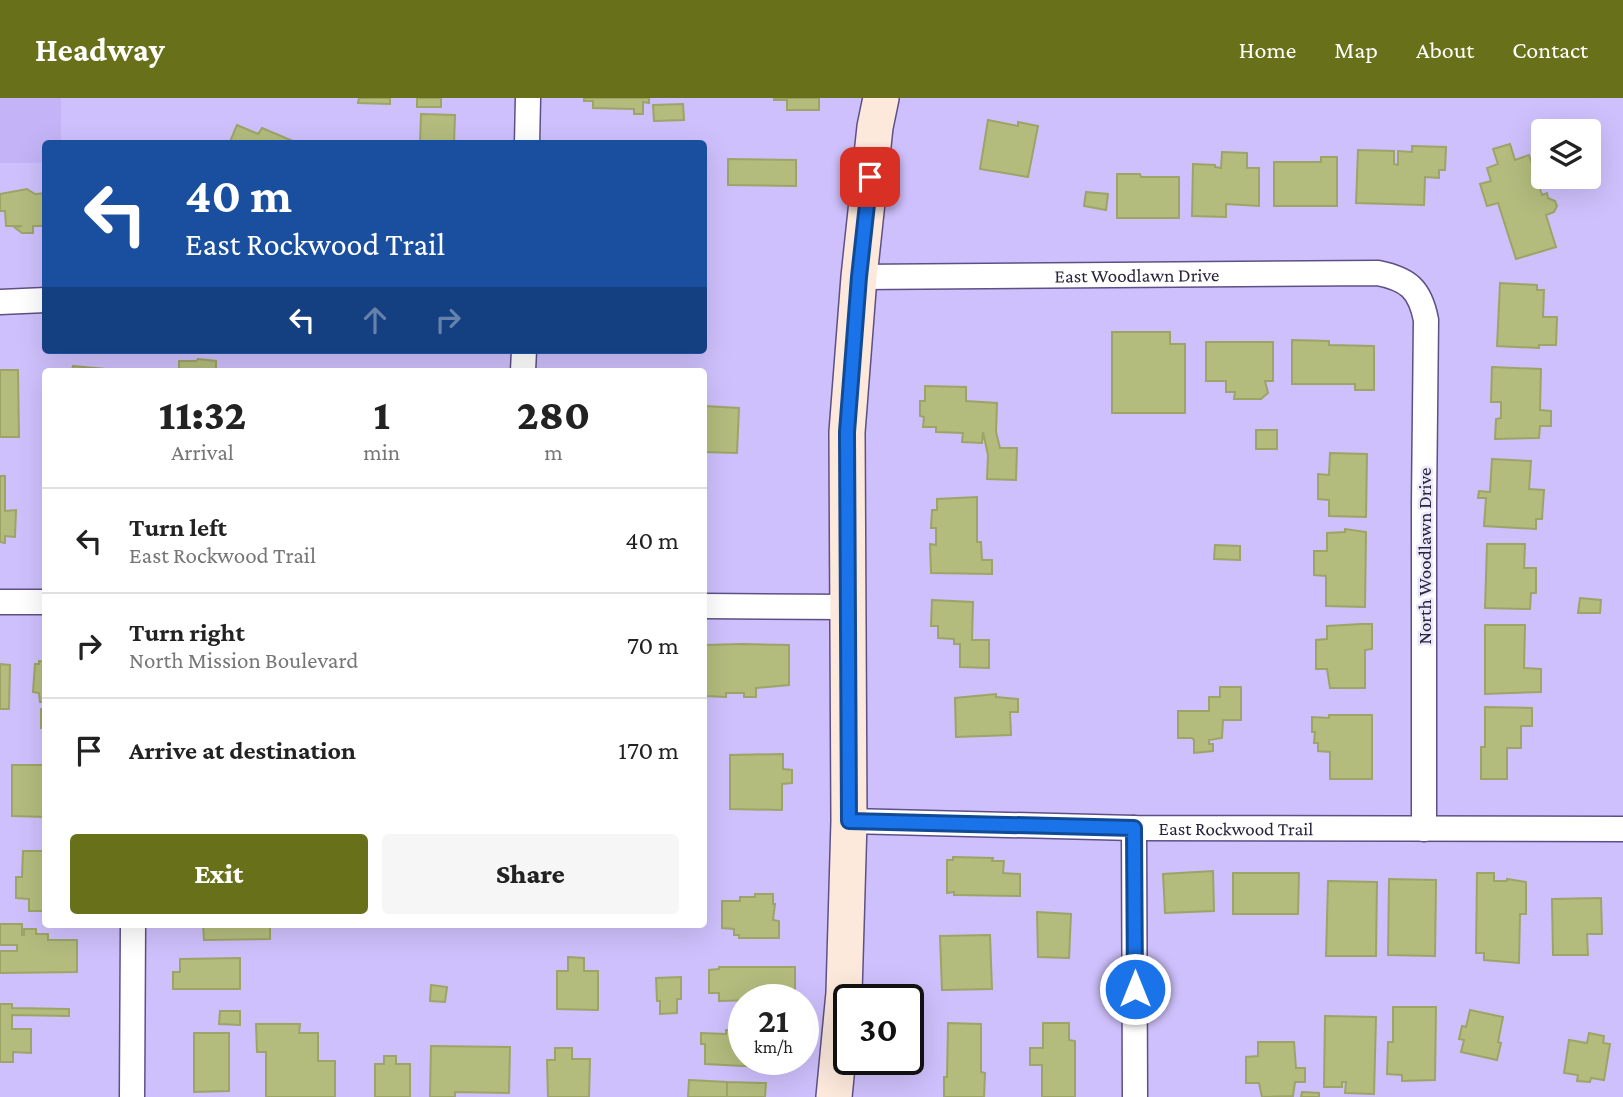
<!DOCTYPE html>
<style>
body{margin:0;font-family:"Crimson Pro",serif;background:#f6f6f6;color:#222;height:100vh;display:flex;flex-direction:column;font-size:26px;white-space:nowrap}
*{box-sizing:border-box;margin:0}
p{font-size:23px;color:#767676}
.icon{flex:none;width:38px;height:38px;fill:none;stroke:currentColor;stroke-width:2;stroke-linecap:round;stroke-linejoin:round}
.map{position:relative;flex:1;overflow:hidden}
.side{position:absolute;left:42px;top:270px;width:665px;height:560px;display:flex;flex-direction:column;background:#fff;border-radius:7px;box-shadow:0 7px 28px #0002}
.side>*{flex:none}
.banner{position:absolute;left:42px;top:42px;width:665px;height:214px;border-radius:7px;box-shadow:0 7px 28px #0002;background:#1a4fa0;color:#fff;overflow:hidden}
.controls{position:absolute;left:1531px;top:21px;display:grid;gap:14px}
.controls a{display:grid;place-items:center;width:70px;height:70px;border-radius:7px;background:#fff;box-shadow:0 7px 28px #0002;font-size:35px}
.speed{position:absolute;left:728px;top:886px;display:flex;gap:14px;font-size:35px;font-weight:700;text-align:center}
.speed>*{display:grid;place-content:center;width:91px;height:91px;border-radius:50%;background:#fff;box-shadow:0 7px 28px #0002;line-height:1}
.speed small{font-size:18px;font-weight:400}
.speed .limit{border:4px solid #111;border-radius:10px;background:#fff;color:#111}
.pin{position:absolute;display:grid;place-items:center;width:60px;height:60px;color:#fff;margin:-30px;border-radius:14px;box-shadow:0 4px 10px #0006}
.me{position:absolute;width:77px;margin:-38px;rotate:0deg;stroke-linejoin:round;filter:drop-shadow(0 0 5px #0008)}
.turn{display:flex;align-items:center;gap:24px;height:147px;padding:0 28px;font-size:32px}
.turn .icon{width:91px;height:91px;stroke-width:2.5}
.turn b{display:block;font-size:49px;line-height:60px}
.lanes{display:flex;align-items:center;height:66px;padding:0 28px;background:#0003;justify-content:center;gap:35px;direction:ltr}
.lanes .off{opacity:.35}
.eta{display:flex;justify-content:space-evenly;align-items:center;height:119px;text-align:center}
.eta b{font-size:42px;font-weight:800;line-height:49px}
.primary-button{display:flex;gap:14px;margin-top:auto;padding:14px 28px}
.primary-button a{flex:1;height:80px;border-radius:7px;background:#687119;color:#fff;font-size:28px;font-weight:800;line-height:80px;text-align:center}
.primary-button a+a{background:#f6f6f6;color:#222}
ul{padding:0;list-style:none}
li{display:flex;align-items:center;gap:21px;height:105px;padding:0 28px;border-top:2px solid #e0e0e0}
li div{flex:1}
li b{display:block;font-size:26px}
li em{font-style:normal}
header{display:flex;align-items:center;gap:42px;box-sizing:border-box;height:98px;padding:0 35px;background:#687119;color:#fff}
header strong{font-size:33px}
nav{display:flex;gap:38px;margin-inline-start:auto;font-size:24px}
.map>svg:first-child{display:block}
.built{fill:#c4b4f7}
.building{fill:#b3bc7d;stroke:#9ca466;stroke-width:2}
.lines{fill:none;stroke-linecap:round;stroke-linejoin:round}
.minor-casing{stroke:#5e5084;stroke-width:27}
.secondary-casing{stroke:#5e5084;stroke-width:38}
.minor{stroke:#fff;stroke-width:24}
.secondary{stroke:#fce9dc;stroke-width:35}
.route-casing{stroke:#114b97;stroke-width:18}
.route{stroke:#1a73e8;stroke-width:12}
.labels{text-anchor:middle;stroke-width:5;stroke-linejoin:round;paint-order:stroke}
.street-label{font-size:19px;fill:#2a243b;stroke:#ece8fb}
</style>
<header>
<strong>Headway</strong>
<nav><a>Home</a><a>Map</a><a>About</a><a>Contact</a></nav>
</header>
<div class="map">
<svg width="1623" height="999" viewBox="0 0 1623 999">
<rect width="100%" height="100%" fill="#cec0fc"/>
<!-- built -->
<path class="built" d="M0 0H61V45L46 46 45 65H0Z"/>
<!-- building -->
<path class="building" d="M359 0H390V6L358 5Z
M417 0H441V9H417Z
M584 0H649V5L643 4V16H634V11L593 10V3H584Z
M774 0H819V12H787V2H774Z
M683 6 684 22 654 23 653 7Z
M421 16 455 17 454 46H420Z
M988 22 1018 28V24L1038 28 1028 79 980 71Z
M237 27 258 36 262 30 293 43 292 46H229Z
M582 43 631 44V46H582Z
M1510 46 1515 62 1529 57 1542 97 1547 95 1548 100 1555 103 1557 108 1554 114 1546 117 1556 149 1516 161 1498 105 1487 108 1480 86 1491 83 1487 70 1498 66 1493 51Z
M1412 48 1446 49 1445 72H1439V80L1425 79 1424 107 1356 105 1358 52 1394 53V66L1398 67V53L1412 54Z
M1222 54 1247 55V70H1259V108L1226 106V119L1192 118 1193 66 1215 67V69L1221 70Z
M1321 59H1337V108H1274V64H1321Z
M728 61 796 62V88L728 87Z
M1117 76H1140L1141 79H1179V120H1117Z
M27 91 35 96 46 95V128H33V135H22L14 129 22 128H6L5 113H0V96Z
M1086 94 1108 96 1106 112 1084 108Z
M1500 185 1537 187V192H1544L1543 219H1557L1556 247H1539V250L1497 248Z
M1112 234H1170V246H1185V315H1112Z
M1292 242 1329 243V247L1374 248V292H1355V286H1292Z
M1206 244H1273V283H1265L1268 295 1261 301H1234L1235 294H1226V283H1206Z
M340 252H382V254H340Z
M198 261 216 263V273H179V263H196Z
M73 268 105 271V273H72Z
M1492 269 1541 271 1540 312 1551 313V328H1540L1539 340 1495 341 1496 321 1501 320V304H1491Z
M0 272H18L19 339H0Z
M925 288 966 289V303L997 305 996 334 1000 350H1017L1016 382 987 381 988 357 983 334 982 345 962 344 963 335 936 334V329H923L924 319 920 318V303H925Z
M704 294H706L705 308 739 310 737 355 704 354Z
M1256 332H1277V351H1256Z
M1330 355 1367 356 1366 419 1329 418V402L1318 401V376L1329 377Z
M1492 361 1531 363 1529 391 1544 392 1542 421H1536V431L1484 428 1486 400H1478L1479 393 1490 394Z
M0 378H5V413L16 412 15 439 5 438V445L0 444Z
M977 399V444H981L982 462H992V476L931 475 930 446 936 447V430H931L932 412H937V401Z
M1345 431 1366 434 1365 509 1326 508V478L1314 477V453H1327V435L1345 434Z
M1487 446H1525L1524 470H1536V495H1531L1530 511 1485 510Z
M1215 447 1240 448V462L1214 461Z
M1580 500 1601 502 1600 515H1578Z
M932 502 973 504 972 542H989V570L960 569V546H954V541L938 540V528H931Z
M1361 526H1372V551L1365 552V590H1330L1327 571H1316V542L1327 541V528Z
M1485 527H1525L1524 570 1541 571V594L1485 596Z
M742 546 789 547V587L756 590V599H744V595H726V599L705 598 706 547Z
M39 563 46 564V604H40L39 595 33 594 35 566H39Z
M0 566 10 567 9 611H0Z
M1220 589H1241V622H1223L1222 640 1209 642V646H1213V653L1194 655V642L1192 640H1178V613H1209V599H1220Z
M996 596V599L1018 601V614H1010L1011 637 956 639 955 600Z
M1485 609 1532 610V628H1521V650H1507V681H1481V649H1485Z
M41 611H46V630H41Z
M1329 617H1372V681H1330V654L1318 653V645H1314L1315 634H1312V619L1329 620Z
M783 656V671L792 672V685L782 686V712L730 711V657Z
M12 667H46V719L12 718Z
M23 753H46V813H29V801L16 800V779H22Z
M953 759 993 760 992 763H1004L1003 775 1020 776V798L954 797V794L947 795V762H953Z
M1213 773 1214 813 1165 815 1163 776Z
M1233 775H1299L1298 816H1233Z
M1477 775H1494V783H1507V781L1526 784V816H1520L1519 865 1484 862V855H1476Z
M1389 781 1436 782 1435 858 1388 857Z
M1328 783 1377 784 1376 858H1326Z
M755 796H773V806H775L773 822 779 823V840H739V837H734V831L722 830V803H740V799H755Z
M1601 800 1602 836H1587L1588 857H1553L1552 801Z
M1037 814 1071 816 1069 860 1038 859Z
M0 826H22V837H24V831H36V836H48V842H77V874L0 875V853H17V847H0Z
M200 826H270V841L204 842 203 826Z
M990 837 992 891 942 892 940 838Z
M568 859 584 860V873H598V912L557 911V873H568Z
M240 860V891H173V874H180V861Z
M719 869H795V901L719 903V895H709V872L719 871Z
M681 879V901H677V915L660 916V903H657L656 880Z
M431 887 447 889 445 904 430 903Z
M0 906H12V910L69 911V918L12 917V931H31V955L13 954V964H0Z
M1393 909H1436L1435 982 1402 983V977L1387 976 1388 944H1393Z
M1470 912 1503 919 1498 944 1501 945 1497 962 1461 954 1464 942 1459 941 1462 928 1466 929Z
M220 913H240V927L219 926Z
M1325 918 1376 919 1374 996 1345 995 1346 984H1342V989H1324Z
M737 920H744V961H782V970L705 966V946H701V935L726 936V932H737Z
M948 925 981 926V974L985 975 984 999H944V979H947Z
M1043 925H1069V942L1075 943V999H1042V967H1030V950H1043Z
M256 926H300L299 935H318V963H335V999H266V954H257Z
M194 935H229V993L194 994Z
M1589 935 1604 938 1603 945 1610 946 1604 982 1591 980 1590 984 1577 983 1578 977 1564 975 1569 942 1587 945Z
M1258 944H1294L1296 970H1305V984H1295L1293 998 1262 999 1259 985H1246V959L1258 958Z
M431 948 510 949 509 995 455 994V999H430Z
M555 950H572V961H590L589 999H548L547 962H555Z
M384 958H396V966H410V999H375V966H384Z
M689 982 727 984V999H688Z
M727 984 766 985 765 999H727Z
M1302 994 1319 995V999H1301Z"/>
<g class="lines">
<defs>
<g id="minor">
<path d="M527 46 528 0"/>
<path id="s1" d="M859 179 1378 175C1408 181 1420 191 1426 222L1424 405V731"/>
<path d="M0 204 46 202"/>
<path d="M523 273 524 252"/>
<path d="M0 504H46"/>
<path d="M704 508 848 509"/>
<path id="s2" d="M849 723 1134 730 1623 731"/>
<path d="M1134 730 1135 999"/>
<path d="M132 999 133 826"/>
</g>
<path id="secondary" d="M834 999 844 895 849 723 847 334 859 179 875 29 881 0"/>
</defs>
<!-- minor casing -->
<use href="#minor" class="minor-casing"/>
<!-- secondary casing -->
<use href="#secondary" class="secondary-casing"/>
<!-- minor -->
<use href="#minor" class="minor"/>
<!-- secondary -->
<use href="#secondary" class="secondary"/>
</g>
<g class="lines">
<defs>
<path id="route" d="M870 79 859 179 847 334 849 723 1134 730 1135 891"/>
</defs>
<!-- route casing -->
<use href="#route" class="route-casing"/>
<!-- route -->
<use href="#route" class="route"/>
</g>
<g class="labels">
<!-- street labels -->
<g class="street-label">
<text dy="7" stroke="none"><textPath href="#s1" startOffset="278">East Woodlawn Drive</textPath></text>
<text transform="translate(1424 458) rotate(-90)" y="7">North Woodlawn Drive</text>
<text dy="7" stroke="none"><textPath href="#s2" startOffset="387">East Rockwood Trail</textPath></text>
</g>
</g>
</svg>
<div class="controls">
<a><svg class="icon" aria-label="layers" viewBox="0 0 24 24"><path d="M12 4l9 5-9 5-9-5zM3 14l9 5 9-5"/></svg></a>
</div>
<div class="speed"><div>21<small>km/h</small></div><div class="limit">30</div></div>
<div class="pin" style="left:870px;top:79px;background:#d93025"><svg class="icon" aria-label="arrive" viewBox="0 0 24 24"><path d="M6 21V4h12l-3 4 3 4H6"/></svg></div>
<svg class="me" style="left:1135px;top:891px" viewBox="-20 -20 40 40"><circle r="17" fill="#1a73e8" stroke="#fff" stroke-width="3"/><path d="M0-11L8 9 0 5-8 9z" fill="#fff"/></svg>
<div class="banner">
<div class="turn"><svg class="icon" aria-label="left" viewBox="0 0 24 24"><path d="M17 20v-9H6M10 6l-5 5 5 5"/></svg><div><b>40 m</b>East Rockwood Trail</div></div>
<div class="lanes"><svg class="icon" aria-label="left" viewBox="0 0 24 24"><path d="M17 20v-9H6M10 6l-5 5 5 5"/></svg><svg class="icon off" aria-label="ahead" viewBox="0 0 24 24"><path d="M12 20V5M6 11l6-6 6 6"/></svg><svg class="icon off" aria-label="right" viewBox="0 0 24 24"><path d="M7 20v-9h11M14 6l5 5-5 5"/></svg></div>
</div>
<section class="side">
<div class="eta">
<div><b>11:32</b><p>Arrival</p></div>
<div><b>1</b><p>min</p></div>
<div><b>280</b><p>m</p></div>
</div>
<ul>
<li><svg class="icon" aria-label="left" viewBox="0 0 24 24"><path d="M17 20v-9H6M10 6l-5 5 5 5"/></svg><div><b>Turn left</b><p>East Rockwood Trail</p></div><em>40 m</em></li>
<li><svg class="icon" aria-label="right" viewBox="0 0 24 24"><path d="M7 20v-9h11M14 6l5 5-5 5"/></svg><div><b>Turn right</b><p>North Mission Boulevard</p></div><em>70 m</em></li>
<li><svg class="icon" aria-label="arrive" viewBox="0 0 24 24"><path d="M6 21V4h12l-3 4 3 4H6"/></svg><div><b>Arrive at destination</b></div><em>170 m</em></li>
</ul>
<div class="primary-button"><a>Exit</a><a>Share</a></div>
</section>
</div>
